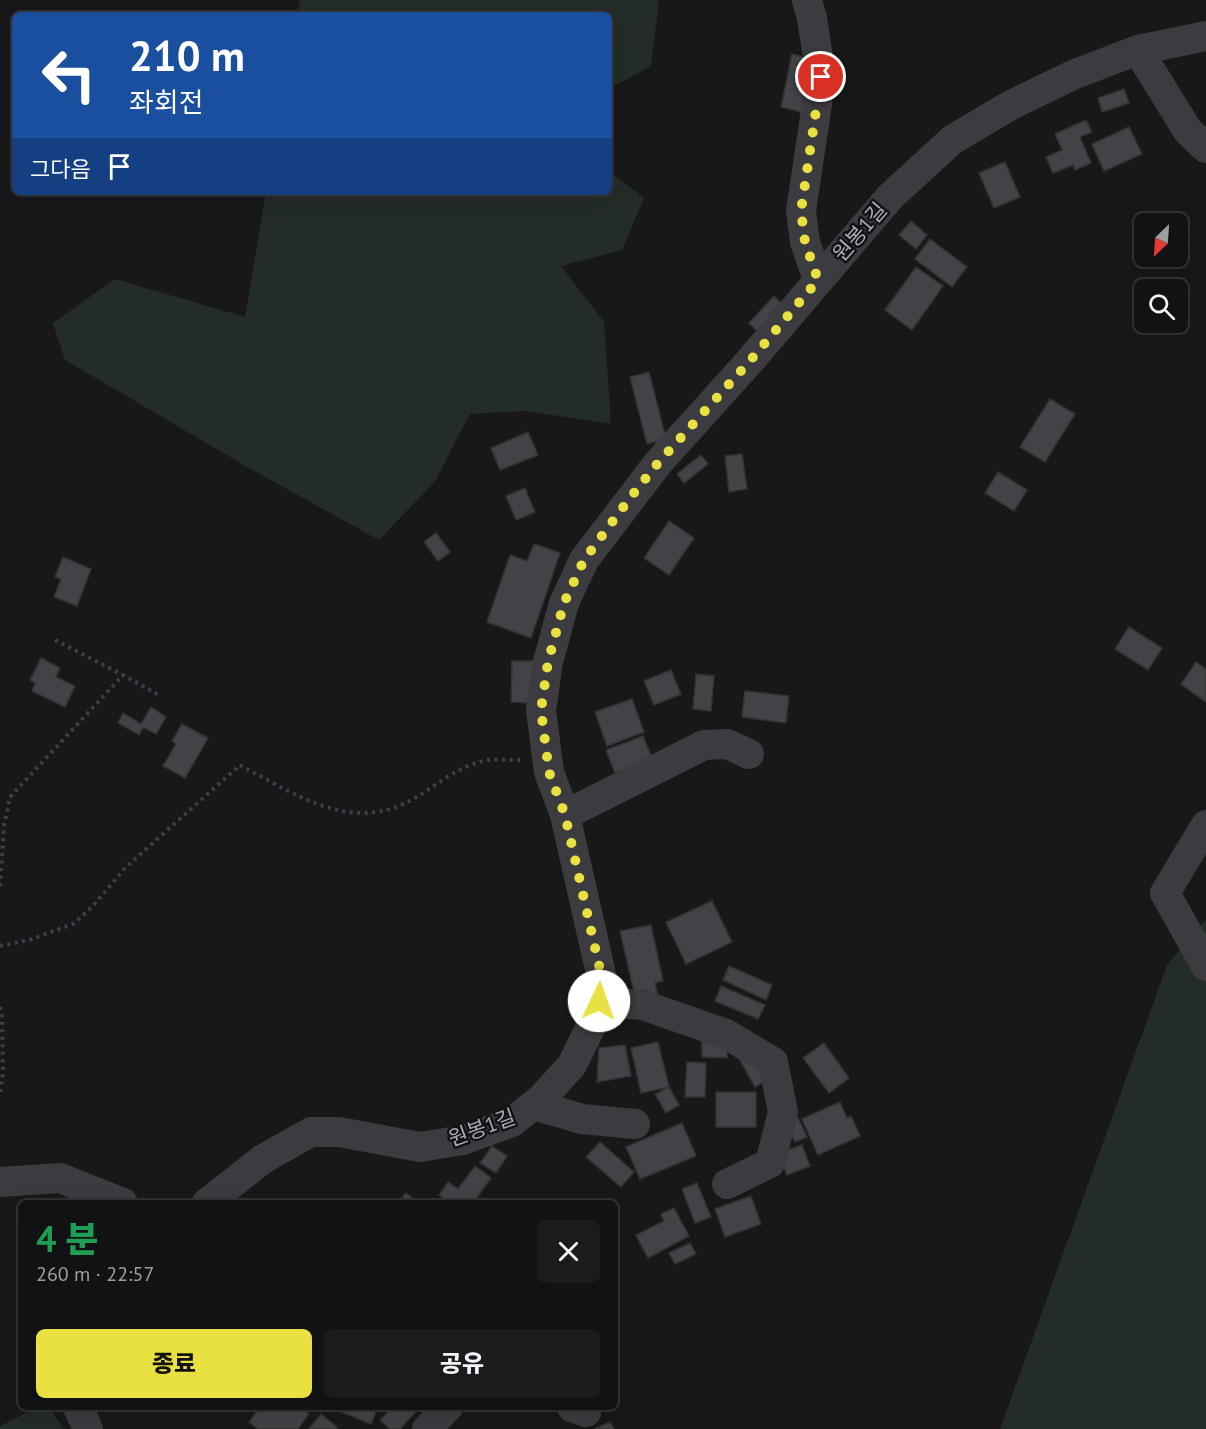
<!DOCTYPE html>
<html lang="ko">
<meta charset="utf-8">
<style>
body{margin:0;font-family:"PT Sans","Noto Sans KR",sans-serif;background:#1b1b1d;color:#f1f3f6;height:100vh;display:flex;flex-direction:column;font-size:22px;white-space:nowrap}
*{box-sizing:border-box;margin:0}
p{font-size:20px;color:#9c9ea0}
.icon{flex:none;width:33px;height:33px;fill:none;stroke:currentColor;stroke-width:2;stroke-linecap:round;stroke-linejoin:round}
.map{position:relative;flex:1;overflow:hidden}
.panel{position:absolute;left:18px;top:1200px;width:600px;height:210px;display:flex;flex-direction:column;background:#121214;border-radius:9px;box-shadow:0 6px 24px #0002,0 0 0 2px #313234}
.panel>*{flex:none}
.hud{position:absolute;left:12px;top:12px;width:600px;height:183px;border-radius:9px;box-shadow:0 6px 24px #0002,0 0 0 2px #313234;background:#1a4fa0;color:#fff;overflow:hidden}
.needle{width:39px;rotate:205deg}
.fabs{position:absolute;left:1134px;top:213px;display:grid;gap:12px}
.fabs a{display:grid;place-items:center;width:54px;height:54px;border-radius:9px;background:#121214;box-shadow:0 6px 24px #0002,0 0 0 2px #313234;font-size:30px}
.pin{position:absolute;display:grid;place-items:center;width:51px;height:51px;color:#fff;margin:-26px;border:3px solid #fff;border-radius:50%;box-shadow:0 2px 6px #0007}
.me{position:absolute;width:66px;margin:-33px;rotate:3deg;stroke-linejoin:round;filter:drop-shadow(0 0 4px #0008)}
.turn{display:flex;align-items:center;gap:21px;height:126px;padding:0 18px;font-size:27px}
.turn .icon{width:78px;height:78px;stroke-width:2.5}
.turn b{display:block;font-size:42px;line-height:51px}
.then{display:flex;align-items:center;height:57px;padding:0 18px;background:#0003;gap:12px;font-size:22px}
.round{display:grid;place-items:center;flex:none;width:63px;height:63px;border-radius:9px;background:#1b1b1d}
.summary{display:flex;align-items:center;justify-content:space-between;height:102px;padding:0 18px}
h1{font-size:36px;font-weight:800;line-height:45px;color:#1e9e55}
.primary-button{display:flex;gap:12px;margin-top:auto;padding:12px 18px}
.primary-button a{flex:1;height:69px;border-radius:9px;background:#e9e041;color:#111;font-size:24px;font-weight:800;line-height:69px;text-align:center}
.primary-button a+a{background:#1b1b1d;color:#f1f3f6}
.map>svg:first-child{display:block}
.green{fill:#242c28}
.building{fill:#434247;stroke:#333235;stroke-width:1.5}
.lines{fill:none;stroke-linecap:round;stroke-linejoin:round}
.path{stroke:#3f3f45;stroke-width:4;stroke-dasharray:3 4.5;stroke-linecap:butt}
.minor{stroke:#3c3b40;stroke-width:30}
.route{stroke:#e9e041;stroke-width:10;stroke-dasharray:0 18}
.labels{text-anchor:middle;stroke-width:5;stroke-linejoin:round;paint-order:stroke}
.street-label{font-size:21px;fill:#ababb9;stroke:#131315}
</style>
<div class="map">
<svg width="1206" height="1429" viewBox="0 0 1206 1429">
<rect width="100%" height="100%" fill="#18181a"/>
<!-- green -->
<path class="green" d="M300 0H659L651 66 609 89V15H297Z
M609 171 644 198 622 250 561 266 604 322 611 424 526 411 470 414 435 481 379 540 249 468 65 360 53 323 115 279 245 317 266 192H609Z
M1206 919V1429H1000L1167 965Z
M38 1407H49L64 1429H0V1426Z"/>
<!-- building -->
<path class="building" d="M792 54 813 59 802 112 781 107Z
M1124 89 1129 103 1102 112 1098 98Z
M1086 120 1092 132 1080 137 1091 163 1075 170 1073 165 1053 173 1046 157 1062 150 1055 134Z
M1129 127 1142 154 1104 171 1092 144Z
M1005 162 1020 197 994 208 979 173Z
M911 221 927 235 916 249 899 235Z
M930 239 967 267 952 287 915 259Z
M916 267 943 286 912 330 885 310Z
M774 296 787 309 762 336 749 323Z
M649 372 666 439 647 444 630 377Z
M1050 399 1075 414 1045 462 1020 447Z
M528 432 538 455 500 470 491 448Z
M742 454 747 489 729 492 725 456Z
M701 455 708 464 684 483 677 474Z
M998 472 1027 490 1014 511 985 493Z
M525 488 535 512 516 520 506 496Z
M669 521 694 538 669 575 644 558Z
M436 533 450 552 438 561 424 542Z
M534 544 560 553 531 638 487 622 510 555 527 561Z
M63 557 91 569 77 606 54 597 61 579 55 577Z
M1129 627 1162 648 1148 670 1115 649Z
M41 658 60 668 56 677 75 686 65 707 32 691 35 683 30 680Z
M512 661H537L536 703 511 702Z
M1196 662 1206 669V702L1181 684Z
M671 670 681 694 654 705 644 681Z
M696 674 714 676 711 711 693 709Z
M745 691 789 696 786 723 742 717Z
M632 699 644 732 607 746 595 712Z
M151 707 166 717 156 734 143 727 139 735 118 723 123 713 141 724Z
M182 724 208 738 185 778 163 766 176 744 172 741Z
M643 736 652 758 615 773 606 750Z
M712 901 732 942 686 964 666 922Z
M651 925 663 981 655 983 658 996 649 999 647 990 634 992 620 931Z
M729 966 772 985 766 1000 723 980Z
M721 986 765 1005 758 1019 715 1001Z
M702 1038 727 1039V1058L702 1057Z
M658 1042 669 1087 641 1093 631 1048Z
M824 1043 849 1078 829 1093 803 1058Z
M625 1045 631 1076 597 1082 599 1048Z
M752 1054 767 1080 755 1087 740 1060Z
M687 1062 706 1063 705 1097H685Z
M669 1087 679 1105 666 1113 655 1094Z
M716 1092H756V1127H716Z
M840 1102 847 1118 851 1116 860 1136 818 1155 802 1119Z
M798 1118 807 1137 795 1142 786 1123Z
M682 1123 696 1156 640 1179 626 1147Z
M600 1142 634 1172 621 1187 586 1157Z
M802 1145 810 1166 787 1175 779 1153Z
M492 1146 507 1156 496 1173 480 1163Z
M475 1166 491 1178 473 1203H450L439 1195 448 1182 458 1189Z
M697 1183 711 1217 695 1223 682 1189Z
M406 1193 419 1203H398Z
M751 1196 761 1224 725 1237 715 1209Z
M674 1208 689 1236 648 1258 636 1235 664 1221 661 1214Z
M690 1243 696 1254 675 1264 669 1253Z
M260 1407H300L309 1414 298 1429H258L249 1422Z
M335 1407H378L371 1424 334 1409Z
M393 1407H420L400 1429H390L380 1420Z
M321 1414 337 1427 336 1429H309Z
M610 1422 614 1429H595Z"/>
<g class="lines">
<!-- path -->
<path class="path" d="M55 640 123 675
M0 886 4 826 10 797 123 675 159 695
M0 946 29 940 73 924 93 906 125 868 240 765C296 795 353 835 415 798 438 784 460 765 488 760 498 759 510 760 520 760
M0 1007 2 1014 3 1073 0 1095"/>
<!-- minor -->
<path class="minor" d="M807 0 812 18 821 77 801 211 805 242 818 280
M1138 50 1188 131 1206 148
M565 815 704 745 727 744 749 754
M1206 825 1165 893 1206 966
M599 1001 643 1005 726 1034 773 1062 783 1112 770 1163 727 1184
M534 1105 582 1119 635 1124
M0 1182 60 1178 123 1203
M207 1203 263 1159 311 1132H339L420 1147 463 1140 512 1122 541 1099 572 1065 594 1020 603 983 565 815 549 772 541 710 548 662 564 603 584 560 658 463 749 362 890 197 952 140 1011 105 1075 74 1138 50 1206 36
M78 1407 88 1429
M572 1407 586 1412
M427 1429 448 1407"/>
</g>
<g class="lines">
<!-- route -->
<path class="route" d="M599 1001 603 983 565 815 549 772 541 710 548 662 564 603 584 560 630 498 658 463 749 362 818 280 805 242 801 211 821 77"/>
</g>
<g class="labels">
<!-- street labels -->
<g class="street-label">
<text transform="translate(860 232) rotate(-49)" y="7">원봉1길</text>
<text transform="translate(482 1128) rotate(-20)" y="7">원봉1길</text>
</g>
</g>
</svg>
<div class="fabs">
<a><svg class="needle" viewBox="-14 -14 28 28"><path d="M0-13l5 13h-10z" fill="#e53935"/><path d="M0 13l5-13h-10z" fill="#9c9ea0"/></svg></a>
<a><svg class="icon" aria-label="search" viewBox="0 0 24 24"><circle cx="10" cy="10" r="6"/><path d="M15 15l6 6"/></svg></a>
</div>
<div class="pin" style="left:821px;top:77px;background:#d93025"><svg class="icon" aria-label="arrive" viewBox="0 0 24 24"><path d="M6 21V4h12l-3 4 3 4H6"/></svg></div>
<svg class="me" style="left:599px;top:1001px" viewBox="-20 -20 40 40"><circle r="19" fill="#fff"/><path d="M0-13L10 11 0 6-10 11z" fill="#e9e041"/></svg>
<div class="hud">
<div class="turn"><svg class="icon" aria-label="left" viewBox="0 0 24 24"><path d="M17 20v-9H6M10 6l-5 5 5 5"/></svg><div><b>210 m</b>좌회전</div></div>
<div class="then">그다음<svg class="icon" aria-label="arrive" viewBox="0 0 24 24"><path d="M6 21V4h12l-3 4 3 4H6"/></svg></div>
</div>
<section class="panel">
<div class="summary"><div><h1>4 분</h1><p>260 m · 22:57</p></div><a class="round"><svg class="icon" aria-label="close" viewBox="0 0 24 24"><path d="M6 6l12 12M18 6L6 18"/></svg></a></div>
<div class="primary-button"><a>종료</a><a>공유</a></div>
</section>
</div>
